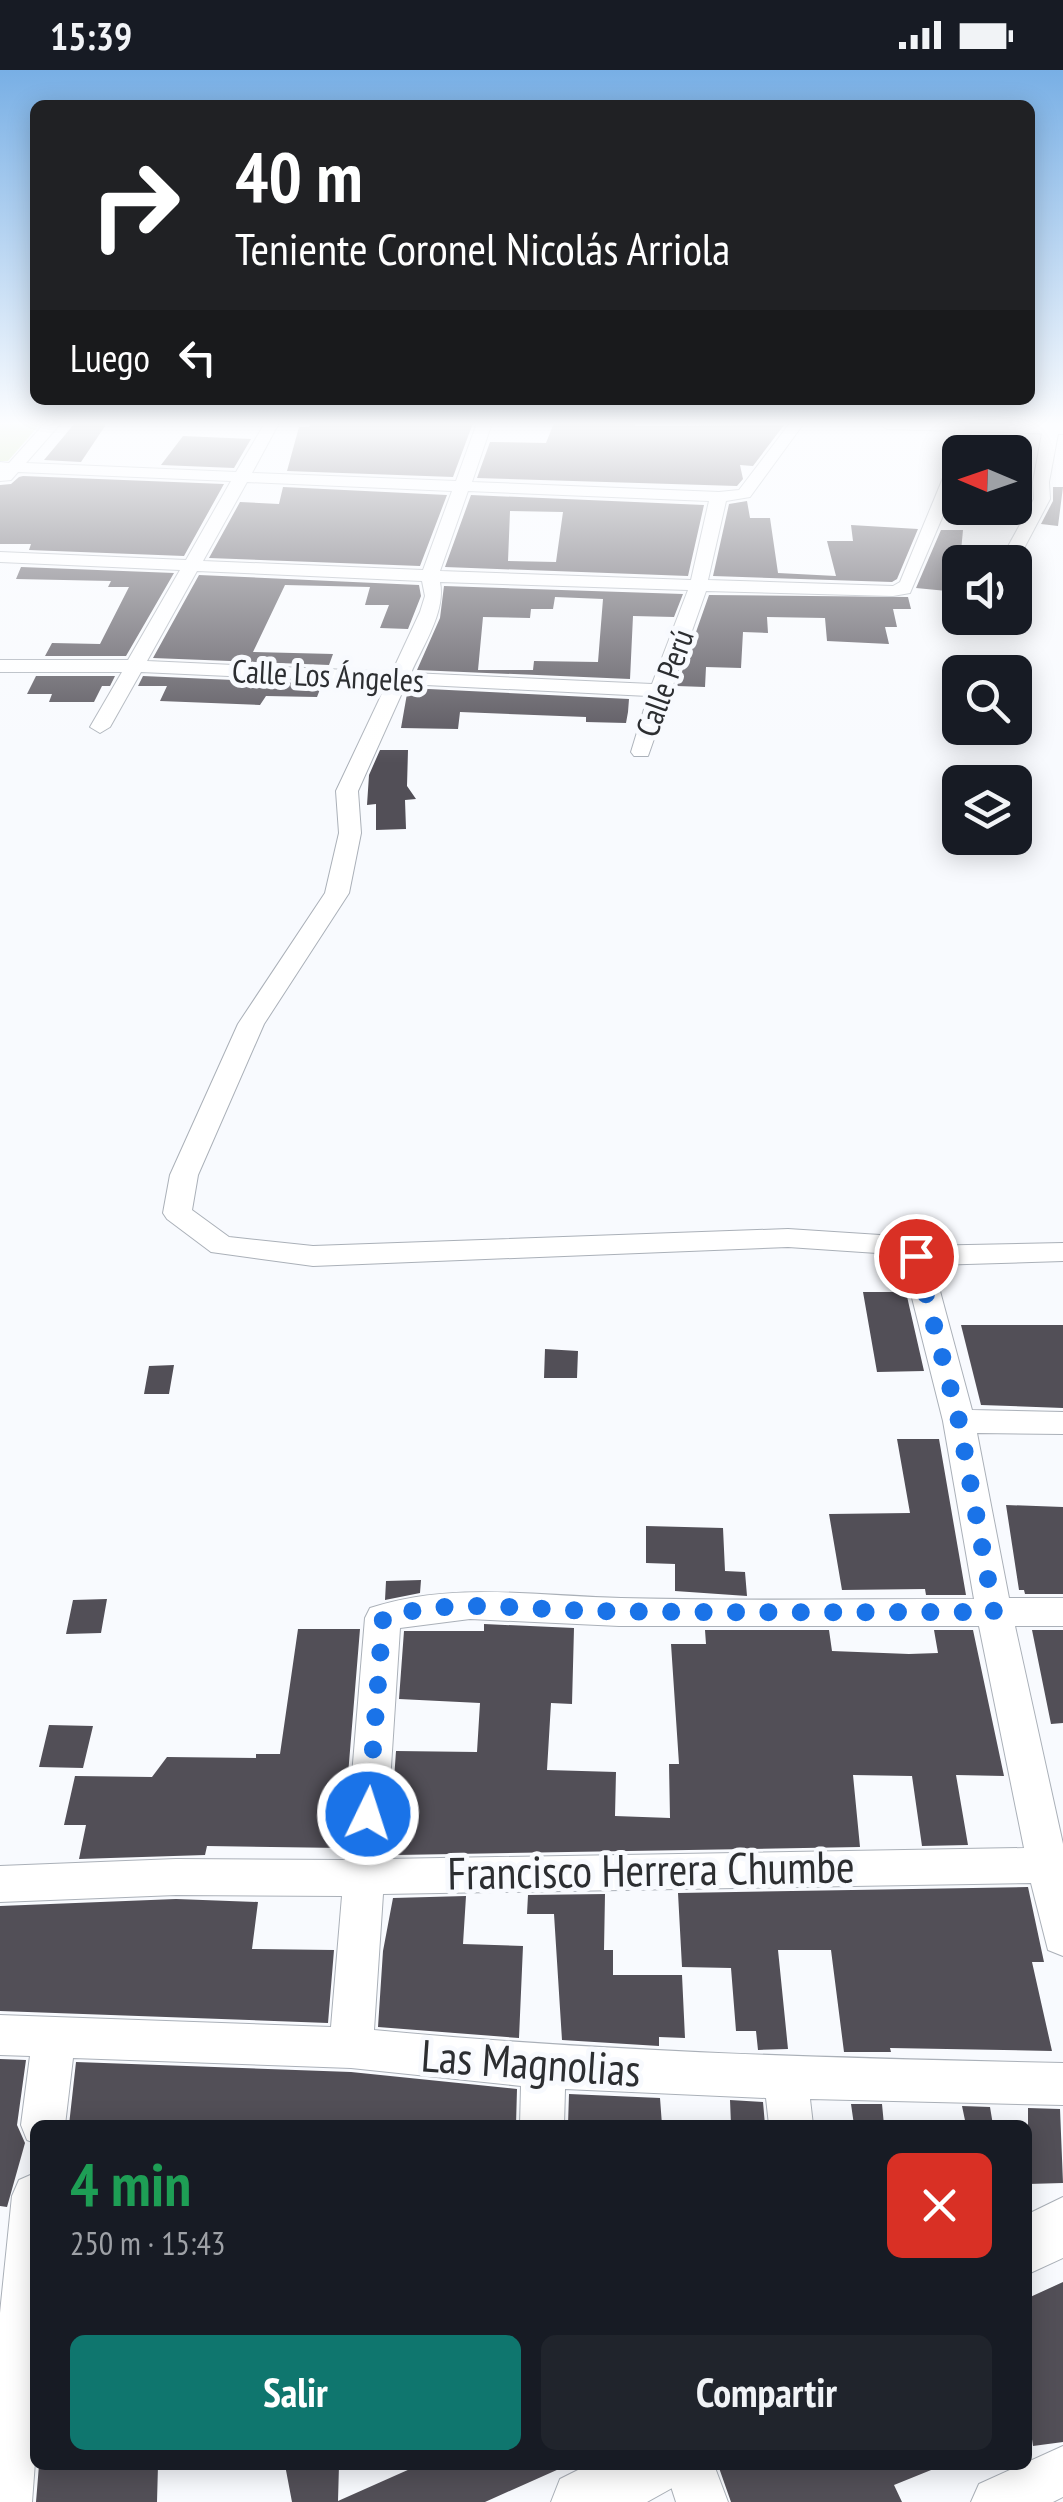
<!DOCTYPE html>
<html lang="es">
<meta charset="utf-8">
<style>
body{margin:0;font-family:"PT Sans Narrow",sans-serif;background:#20242c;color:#f1f3f6;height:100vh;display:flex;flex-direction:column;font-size:38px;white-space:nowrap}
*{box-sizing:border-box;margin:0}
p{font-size:32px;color:#9ea1a6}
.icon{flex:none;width:55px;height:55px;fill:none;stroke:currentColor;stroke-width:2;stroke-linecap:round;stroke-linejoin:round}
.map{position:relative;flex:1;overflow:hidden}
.sheet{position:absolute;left:30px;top:2050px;width:1002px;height:350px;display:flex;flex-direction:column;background:#171b24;border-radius:15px;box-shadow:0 5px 25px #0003}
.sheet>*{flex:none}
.banner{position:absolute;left:30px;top:30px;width:1005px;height:305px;border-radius:15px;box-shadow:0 5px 25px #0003;background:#202124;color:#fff;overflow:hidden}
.needle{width:65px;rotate:272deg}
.controls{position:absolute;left:942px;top:365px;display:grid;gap:20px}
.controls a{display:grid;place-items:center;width:90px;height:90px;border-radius:15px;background:#171b24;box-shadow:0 5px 25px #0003;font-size:50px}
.pin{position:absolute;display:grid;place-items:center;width:85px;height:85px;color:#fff;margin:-42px;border:5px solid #fff;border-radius:50%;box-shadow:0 2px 10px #0007}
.me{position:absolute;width:110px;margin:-55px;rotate:4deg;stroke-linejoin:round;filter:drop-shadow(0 0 8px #0008)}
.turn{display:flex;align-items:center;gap:35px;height:210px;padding:0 40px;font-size:45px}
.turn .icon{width:130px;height:130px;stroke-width:2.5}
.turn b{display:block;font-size:70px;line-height:85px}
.then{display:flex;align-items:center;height:95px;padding:0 40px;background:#0003;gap:20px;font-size:38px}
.round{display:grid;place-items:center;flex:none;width:105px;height:105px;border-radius:15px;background:#20242c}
.summary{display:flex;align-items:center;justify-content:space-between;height:170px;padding:0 40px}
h1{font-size:60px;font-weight:700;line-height:75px;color:#1e9e55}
.cta{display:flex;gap:20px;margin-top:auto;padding:20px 40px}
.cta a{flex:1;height:115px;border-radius:15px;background:#0f766e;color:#fff;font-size:40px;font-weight:700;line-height:115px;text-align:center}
.cta a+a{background:#20242c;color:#f1f3f6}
.status{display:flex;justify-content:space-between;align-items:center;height:70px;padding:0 50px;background:#171b24;direction:ltr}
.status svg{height:28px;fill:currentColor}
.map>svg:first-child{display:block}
.green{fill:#bfdb94}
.building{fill:#524f57;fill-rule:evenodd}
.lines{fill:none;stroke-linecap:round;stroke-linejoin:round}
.minor-casing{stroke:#aab0b8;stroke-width:2}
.tertiary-casing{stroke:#aab0b8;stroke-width:2}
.minor{fill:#fff;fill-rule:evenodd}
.tertiary{fill:#fff;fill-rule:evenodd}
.route{stroke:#1a73e8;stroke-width:18;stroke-dasharray:0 32.4}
.labels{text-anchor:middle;stroke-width:10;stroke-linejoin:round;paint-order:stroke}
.far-street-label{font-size:32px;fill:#2c2e31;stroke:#f8fafe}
.near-street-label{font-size:45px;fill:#2c2e31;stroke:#f8fafe}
</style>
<div class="status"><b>15:39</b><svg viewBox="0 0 49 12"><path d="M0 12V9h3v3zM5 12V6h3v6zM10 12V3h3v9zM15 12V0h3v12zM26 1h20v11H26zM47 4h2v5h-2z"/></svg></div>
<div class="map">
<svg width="1063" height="2432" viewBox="0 0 1063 2432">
<rect width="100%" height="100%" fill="#f8fafe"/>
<!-- green -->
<path class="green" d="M0 353H41L8 391H0Z"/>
<!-- building -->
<path class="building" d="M75 353H107L81 392 44 390Z
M311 353H473L453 407 287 401 299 357H309Z
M554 353H636L635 356 784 355 753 396 740 395 743 409 737 416 477 408 490 372 546 373Z
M183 366 251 369 234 398 161 395Z
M1015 366 1026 367 1032 394 1030 428 1017 453Z
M19 407 23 406 224 414 184 486 29 480 31 474H0V415L11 414Z
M283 417 447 425 420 496 209 488 240 432 279 434Z
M1053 417H1063L1058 456 1041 454 1053 431Z
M471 425 704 435 688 506 445 497ZM510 441 563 442 556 492 508 491Z
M747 431 750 448H770L778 503 836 506 827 471H853L851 455 918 459 897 509 892 512 713 506 729 434Z
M941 460H963L958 513 948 514 947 521 916 518Z
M21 497 174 503 126 586H45L52 573 100 574 129 517H108L111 511 16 509Z
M199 505 419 515 421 526 408 559 380 558 389 535H365L370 517 285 515 253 582 333 584 329 595 153 588Z
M444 516 683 524 674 547 633 546 630 609 417 600 440 548ZM555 527 603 529 598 592 534 591 533 600H478L483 547 530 548 531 539H553Z
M709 525 908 527 911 539H893L897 557H885L889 574 827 571 825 548 767 547 768 563 743 562 741 598 706 597 705 617 677 616Z
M36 606H115L110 616H102L94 632H49L52 624H27Z
M143 606 322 614 317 627 266 626 260 635 160 631 167 616H138Z
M408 618 629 629 628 642 626 653 586 652V647L460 642 458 659 401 658Z
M380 680H408L407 716 416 729 405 730 406 759 376 760V734L367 735 369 705Z
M863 1222H906L924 1301 877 1302Z
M961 1255H1063V1338L981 1335Z
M545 1279 578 1281 577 1308H544Z
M174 1295 169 1324H144L149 1296Z
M897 1369H939L966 1525H926L925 1519 842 1520 829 1444 910 1443Z
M1006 1435 1063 1437V1524H1025L1024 1520H1019Z
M646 1456 723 1458 725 1501 745 1502 747 1526 675 1521V1494L646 1493Z
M421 1510 420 1523 385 1530 386 1511Z
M107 1529 101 1563 66 1564 73 1530Z
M484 1554 574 1558 572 1634 551 1633 547 1700 616 1702 615 1746 670 1748 669 1694H679L671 1574H706L705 1560H829L832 1581 909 1584 938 1583 934 1560H973L1004 1706 956 1705 968 1775 922 1776 912 1706 853 1705 860 1777 397 1785 389 1782 396 1681 477 1682 480 1633 399 1629 404 1561H484Z
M298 1559H360L342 1778 207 1776 205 1785 79 1789 86 1755H64L75 1706 152 1707 167 1687 256 1688V1684H280Z
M1032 1560H1063V1653L1051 1654Z
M49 1655 93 1656 83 1698 39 1697Z
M1028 1817 1044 1892H1032L1052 1981 890 1978 891 1982H844L831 1880H778L788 1979 758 1980 756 1961H736L731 1898 682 1897 678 1823Z
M605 1824 604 1880H613V1905H682L685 1968 659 1967V1976L562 1970 554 1844H527L528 1825Z
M466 1826 463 1874 523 1876 519 1968 378 1957 383 1881 393 1828Z
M176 1829 258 1832 252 1879 334 1880 328 1953 0 1941V1836Z
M0 1989 26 1990 17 2055 25 2073 7 2137 0 2136Z
M76 1992 351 2002 517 2019 516 2055 182 2052V2055H69Z
M569 2024 660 2028 662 2055H568Z
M730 2030 763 2032 765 2055H731Z
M851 2034H882L884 2055H854Z
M962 2036 990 2037 993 2055H966Z
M1028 2038 1060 2039 1063 2113 1028 2114Z
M1063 2212V2372L1033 2376 1028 2342V2228Z
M39 2395H158L157 2432H36Z
M285 2395H339L338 2431 419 2395H568L485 2432H292Z
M718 2395H941V2396L894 2415 902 2432H731Z"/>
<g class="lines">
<defs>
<path id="minor" d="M45 353H61L26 393 236 402 265 353H279L252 403 456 411 477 353H492L472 412 719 422 739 420 790 353H804L750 427 726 431 708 510 893 516 900 512 943 408 957 355H973L965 382H960L959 408 910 523 893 526 706 521 648 686H634L631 682 648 626 406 614 358 721 361 763 349 823 264 954 198 1105 192 1140 229 1167 313 1176 788 1159 880 1165 918 1176 1063 1173V1191L933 1195 972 1340 1063 1342V1364L977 1363 1009 1528H1063V1556H1015L1063 1774V1886L1048 1880 1031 1813 383 1824 374 1960C603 1982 833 1988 1063 1993V2035L810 2029 813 2055H769L766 2028 565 2019 564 2055H520L521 2016 351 1998 73 1988 65 2055H35V2073L27 2070 21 2055 30 1986 0 1985V1945L331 1957 342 1826 176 1825 0 1832V1796L176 1789 345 1790 365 1548 370 1538C453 1511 536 1526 621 1528 739 1531 856 1529 974 1529L943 1351 903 1192 877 1183 788 1177 313 1196 211 1182 167 1149 163 1143 170 1105 238 954 325 823 339 763 336 721 387 613 141 602 110 657 100 663 90 657 122 602H0V590H128L180 500 0 492V482L186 490 231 411 18 402 11 410 0 411V392L9 393ZM247 412 452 421 423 500 203 491ZM468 421 709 431 691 510 440 501ZM197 501 422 511 425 526 420 542 392 602 147 591ZM440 512 688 520 652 614 411 603C423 575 446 542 440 512ZM470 1549 619 1556H979L1024 1778 385 1789 400 1558Z
M1051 353 1059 358 1049 412 1050 429 1021 484H1009L1006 480 1034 429 1033 412 1043 358Z
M35 2103V2392L32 2432H0V2243L12 2126 19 2110Z
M1063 2376V2427L1053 2432H971L979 2414Z
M664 2395H714L728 2432H676Z"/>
<path id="tertiary" d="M878 353H1063V364L887 359Z
M1063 2127V2188L1028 2204V2144Z
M588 2395H684L674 2417 647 2432H551L560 2409Z"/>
</defs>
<!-- minor casing -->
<use href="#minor" class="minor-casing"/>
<!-- tertiary casing -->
<use href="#tertiary" class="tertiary-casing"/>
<!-- minor -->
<use href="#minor" class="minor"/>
<!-- tertiary -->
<use href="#tertiary" class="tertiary"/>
</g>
<!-- sky -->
<linearGradient id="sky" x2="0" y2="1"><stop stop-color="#78afe5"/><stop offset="0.51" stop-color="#fcfdff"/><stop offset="1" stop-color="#fcfdff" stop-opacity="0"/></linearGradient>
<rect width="1063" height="693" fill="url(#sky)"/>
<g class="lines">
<!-- route -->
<path class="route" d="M368 1744 383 1548C451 1527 525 1540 596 1541 728 1543 861 1542 994 1542L959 1351 916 1186"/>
</g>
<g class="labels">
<!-- far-street labels -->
<g class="far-street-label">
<text transform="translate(328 606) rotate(3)" y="11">Calle Los Ángeles</text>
<text transform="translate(665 613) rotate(-70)" y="11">Calle Perú</text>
</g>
<!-- near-street labels -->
<g class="near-street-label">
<text transform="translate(651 1800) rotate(-1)" y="16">Francisco Herrera Chumbe</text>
<text transform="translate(531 1993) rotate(4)" y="16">Las Magnolias</text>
</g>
</g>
</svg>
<div class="controls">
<a><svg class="needle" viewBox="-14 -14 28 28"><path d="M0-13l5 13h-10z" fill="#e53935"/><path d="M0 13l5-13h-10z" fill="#9ea1a6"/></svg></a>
<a><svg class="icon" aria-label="sound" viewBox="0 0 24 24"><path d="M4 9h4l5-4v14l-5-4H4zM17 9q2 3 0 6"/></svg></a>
<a><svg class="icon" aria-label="search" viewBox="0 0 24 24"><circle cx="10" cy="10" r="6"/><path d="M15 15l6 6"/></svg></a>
<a><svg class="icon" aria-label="layers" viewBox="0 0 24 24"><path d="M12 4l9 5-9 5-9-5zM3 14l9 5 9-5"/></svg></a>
</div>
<div class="pin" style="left:916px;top:1186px;background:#d93025"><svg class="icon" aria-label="arrive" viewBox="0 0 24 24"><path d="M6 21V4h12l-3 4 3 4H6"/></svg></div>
<svg class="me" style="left:368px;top:1744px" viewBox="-20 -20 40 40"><circle r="17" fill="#1a73e8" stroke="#fff" stroke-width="3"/><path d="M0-11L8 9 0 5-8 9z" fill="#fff"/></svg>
<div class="banner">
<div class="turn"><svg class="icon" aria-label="right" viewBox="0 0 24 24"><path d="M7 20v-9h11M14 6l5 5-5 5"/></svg><div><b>40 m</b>Teniente Coronel Nicolás Arriola</div></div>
<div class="then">Luego<svg class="icon" aria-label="left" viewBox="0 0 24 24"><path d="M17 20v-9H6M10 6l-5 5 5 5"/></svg></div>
</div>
<section class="sheet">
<div class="summary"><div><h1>4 min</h1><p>250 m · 15:43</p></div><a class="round" style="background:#d93025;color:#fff"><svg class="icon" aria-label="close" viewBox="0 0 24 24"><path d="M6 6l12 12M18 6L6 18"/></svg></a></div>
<div class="cta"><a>Salir</a><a>Compartir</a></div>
</section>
</div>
